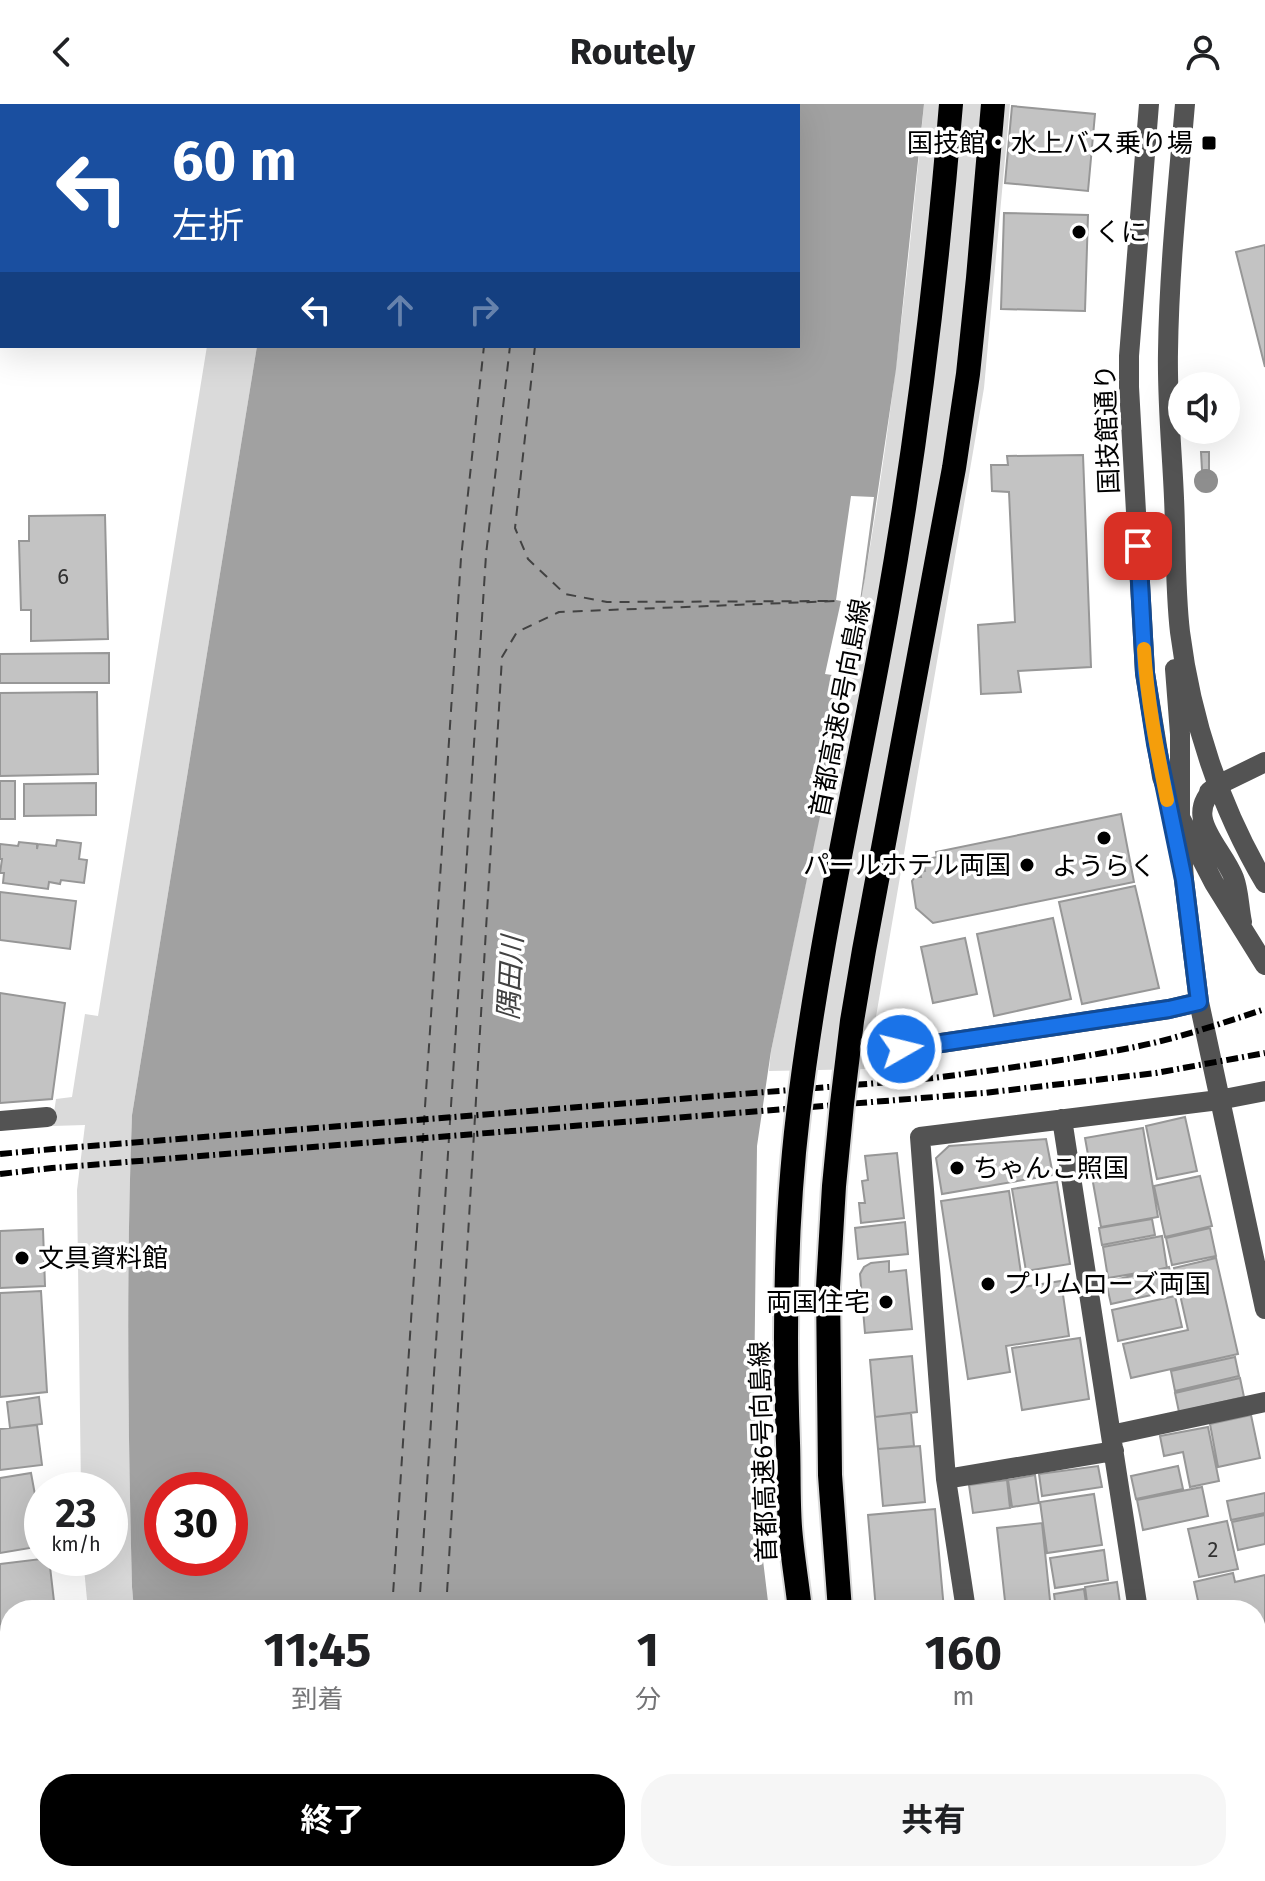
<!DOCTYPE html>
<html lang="ja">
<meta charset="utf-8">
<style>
body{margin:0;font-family:"Fira Sans","Noto Sans JP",sans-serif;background:#f6f6f6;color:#202124;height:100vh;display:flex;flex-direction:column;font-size:30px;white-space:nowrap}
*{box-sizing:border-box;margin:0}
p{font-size:26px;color:#757577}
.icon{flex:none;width:44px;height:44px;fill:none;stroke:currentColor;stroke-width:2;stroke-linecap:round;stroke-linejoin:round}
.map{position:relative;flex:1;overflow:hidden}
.panel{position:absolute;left:0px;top:1496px;width:1266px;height:282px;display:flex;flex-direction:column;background:#fff;border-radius:32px 32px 0 0;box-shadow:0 8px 32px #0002}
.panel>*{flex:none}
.banner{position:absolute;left:0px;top:0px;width:800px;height:244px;box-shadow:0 8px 32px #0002;background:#1a4fa0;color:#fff;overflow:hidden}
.fabs{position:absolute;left:1168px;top:268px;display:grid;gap:16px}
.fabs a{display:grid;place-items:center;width:72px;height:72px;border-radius:50%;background:#fff;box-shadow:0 8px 32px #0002;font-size:40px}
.speed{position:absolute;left:24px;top:1368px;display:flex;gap:16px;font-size:40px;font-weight:700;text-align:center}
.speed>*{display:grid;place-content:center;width:104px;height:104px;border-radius:50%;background:#fff;box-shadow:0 8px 32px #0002;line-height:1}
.speed small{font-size:20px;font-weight:400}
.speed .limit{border:12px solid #d22;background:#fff;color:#111}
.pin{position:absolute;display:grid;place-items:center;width:68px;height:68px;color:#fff;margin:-34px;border-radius:16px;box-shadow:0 4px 12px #0006}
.me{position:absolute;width:88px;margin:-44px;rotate:82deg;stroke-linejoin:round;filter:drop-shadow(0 0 6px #0008)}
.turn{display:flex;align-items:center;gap:28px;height:168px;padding:0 40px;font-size:36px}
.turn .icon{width:104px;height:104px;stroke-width:2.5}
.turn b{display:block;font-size:56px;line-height:68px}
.lanes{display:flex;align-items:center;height:76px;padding:0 40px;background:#0003;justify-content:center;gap:40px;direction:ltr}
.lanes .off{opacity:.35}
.eta{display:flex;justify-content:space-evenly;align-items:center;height:136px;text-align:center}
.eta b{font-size:48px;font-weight:700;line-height:56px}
.primary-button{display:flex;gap:16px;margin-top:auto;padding:16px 40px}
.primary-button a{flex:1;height:92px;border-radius:32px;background:#000;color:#fff;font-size:32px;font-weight:700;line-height:92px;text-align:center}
.primary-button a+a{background:#f6f6f6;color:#202124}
header{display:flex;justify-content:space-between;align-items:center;height:104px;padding:0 40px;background:#fff;font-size:36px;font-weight:700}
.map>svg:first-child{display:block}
.green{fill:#dadada}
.water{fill:#a1a1a1;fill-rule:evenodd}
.pier{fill:#fff}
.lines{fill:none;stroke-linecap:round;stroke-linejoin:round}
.ferry{stroke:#424242;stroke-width:2;stroke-dasharray:10 8;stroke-linecap:butt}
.building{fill:#c3c3c3;stroke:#979797;stroke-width:2}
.highway-casing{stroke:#dbdbdb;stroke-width:28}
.minor{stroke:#535353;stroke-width:20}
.highway{stroke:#000;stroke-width:24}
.rail{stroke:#000;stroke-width:6;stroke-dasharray:12 4 2 4;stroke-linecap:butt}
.highway-bridge-casing{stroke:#dbdbdb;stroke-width:28;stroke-linecap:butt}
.highway-bridge{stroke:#000;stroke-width:24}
.tree{fill:#8e8e8e}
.route-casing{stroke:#114b97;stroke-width:20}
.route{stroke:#1a73e8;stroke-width:14}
.slow{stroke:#f59e0b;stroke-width:14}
.poi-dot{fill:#000;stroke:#fff;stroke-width:3}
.labels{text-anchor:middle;stroke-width:7;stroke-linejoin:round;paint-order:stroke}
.number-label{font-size:22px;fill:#313131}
.poi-label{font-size:26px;fill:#000;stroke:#fff;text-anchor:start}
.street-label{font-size:26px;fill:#000;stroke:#fff}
.water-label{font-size:28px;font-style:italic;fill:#424242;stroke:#fff}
</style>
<header><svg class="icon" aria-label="back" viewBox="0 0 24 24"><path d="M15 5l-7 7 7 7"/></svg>Routely<svg class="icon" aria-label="person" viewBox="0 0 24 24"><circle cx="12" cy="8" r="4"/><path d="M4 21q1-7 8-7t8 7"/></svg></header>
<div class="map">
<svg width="1265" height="1777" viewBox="0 0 1265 1777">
<rect width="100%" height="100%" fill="#fff"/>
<!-- green -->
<path class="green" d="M924 0H1010L984 284 867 965 769 967 771 947C803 790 838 632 865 473 892 317 909 158 924 0Z
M207 242H257L132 1011C126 1168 128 1326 132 1483L134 1506H88L83 1454H110V1386H81L77 1086 85 1021 52 1022 56 995 72 993 85 910 98 912Z
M120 1768H166L167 1777H121Z"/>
<!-- water -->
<path class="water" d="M296 0H924L896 265 865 474 831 660 771 947 757 1042 754 1294 760 1431 769 1506H134L132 1483C128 1326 126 1168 132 1011L257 242H798V2H295ZM162 1386H230V1454H162Z
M166 1768H816L818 1777H167Z"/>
<!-- pier -->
<path class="pier" d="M851 392 874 393 860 497H854L844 556 850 558 847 573 825 570 841 497 836 496Z"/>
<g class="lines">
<!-- ferry -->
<path class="ferry" d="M513 2V0
M537 2 538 0
M561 2V0
M392 1506 461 454 484 242
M419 1506 486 451 510 242
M446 1506 502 553 517 528 559 508 835 497 607 498 565 490 528 455 515 424 535 242
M409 1768 411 1777
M434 1768 436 1777
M469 1768 471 1777"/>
</g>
<!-- building -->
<path class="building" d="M0 0H174V2H2V17H0Z
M1012 2 1095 10 1088 87 1005 79Z
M1004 109 1088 111 1085 207 1001 205Z
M1265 141V263L1236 148Z
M1201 348H1209V367L1202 366Z
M1083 351 1091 563 1018 567 1021 588 981 590 978 521 1015 518 1009 388 992 387 991 361H1008L1007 352Z
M105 411 108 535 31 537V506H21L19 437H29V412Z
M109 549V579H0V550Z
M97 588 98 670 0 672V589Z
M0 677H15V715H0Z
M96 679V711L24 712V680Z
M1121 710 1134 778 933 819 916 804 912 777 915 773H921L920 768 925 767 923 756 937 753 936 748Z
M57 736 81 739 79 755 87 756 84 779 61 776 60 780 49 778 48 785 3 779 4 769H0L2 755H0V740L18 742 19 738 37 740V745L38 740 56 742Z
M1135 782 1159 884 1082 900 1059 798Z
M0 788 76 797 70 845 0 836Z
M1053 814 1071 895 994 912 977 830Z
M965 834 977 890 933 899 921 843Z
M0 889 65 899 52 995 0 999Z
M1185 1013 1197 1067 1157 1075 1146 1022Z
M1143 1024 1158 1113 1101 1123 1085 1034Z
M1046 1035 1053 1071 942 1090 936 1054 949 1042Z
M897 1049 904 1114 861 1119 859 1099H865L862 1077 868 1076 865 1052Z
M1200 1072 1212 1122 1165 1133 1154 1082Z
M1057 1078 1070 1160 1026 1167 1012 1085Z
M1009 1087 1023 1183 1061 1177 1069 1232 1006 1242 1010 1268 968 1275 941 1097Z
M1152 1115 1155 1131 1102 1141 1099 1124Z
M905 1118 908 1150 858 1155 855 1124Z
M1210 1124 1216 1152 1172 1161 1166 1134Z
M43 1125 45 1182 0 1184V1127Z
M1162 1132 1167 1164 1108 1174 1103 1143Z
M1216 1154 1238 1250 1131 1274 1123 1240 1188 1226 1174 1164Z
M889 1157V1168L906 1166 912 1225 865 1229 860 1170 864 1163 871 1159Z
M1169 1163 1174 1186 1111 1200 1106 1178Z
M41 1187 47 1288 0 1293V1189Z
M1175 1192 1182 1223 1118 1237 1112 1206Z
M1080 1234 1089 1295 1022 1306 1012 1244Z
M912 1252 917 1308 875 1313 870 1256Z
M1235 1253 1239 1272 1175 1287 1171 1267Z
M1240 1274 1244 1293 1179 1308 1175 1289Z
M39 1293 42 1320 10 1324 7 1298Z
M911 1309 914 1342 878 1345 875 1313Z
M1251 1311 1260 1354 1218 1363 1210 1320Z
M37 1321 42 1361 0 1366V1325Z
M1208 1323 1219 1377 1190 1383 1183 1348 1164 1352 1160 1332Z
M920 1342 925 1398 883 1402 878 1345Z
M1098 1362 1102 1383 1042 1392 1039 1370Z
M1178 1362 1183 1385 1136 1395 1131 1372Z
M31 1369 42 1429V1442L0 1449V1374Z
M1035 1371 1039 1399 1012 1403 1008 1376Z
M1007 1376 1010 1404 973 1409 969 1381Z
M1202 1383 1208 1412 1143 1426 1137 1396Z
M1265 1389V1409L1231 1416 1227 1397Z
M1094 1390 1102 1441 1047 1449 1040 1398Z
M935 1405 944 1506H876L868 1411Z
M1265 1411V1440L1238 1446 1232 1418Z
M1227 1417 1238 1465 1199 1473 1188 1425Z
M1042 1419 1051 1506H1006L997 1424Z
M1104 1446 1108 1476 1055 1484 1050 1454Z
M49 1454 55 1506H10V1532L0 1533V1460Z
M1233 1469 1235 1478 1265 1471V1528L1256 1530V1506H1200L1194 1478Z
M1117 1478 1121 1506H1088L1085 1483Z
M1084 1485 1087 1506H1056L1054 1490Z
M10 1539V1590L0 1591V1541Z
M1256 1570 1265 1598V1623L1257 1626Z
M10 1596V1673L0 1674V1597Z
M1265 1663V1687L1257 1666Z
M10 1680V1768L0 1769V1681Z
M1263 1706 1265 1713V1749L1256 1752V1709Z
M1265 1752V1777H1237L1234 1768H1256V1755Z
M48 1768H67L68 1777H0V1774Z
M914 1768H964L965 1769 931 1777H916Z
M977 1768H990L992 1777H939Z
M1112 1768H1132L1135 1777H1076Z"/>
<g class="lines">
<defs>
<path id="highway" d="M847 1768 848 1777
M888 1768 890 1777"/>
</defs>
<!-- highway casing -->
<use href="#highway" class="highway-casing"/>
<!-- minor -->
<path class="minor" d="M1149 0 1129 252V283L1145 569 1162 673 1169 692 1214 779 1265 861
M1185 0C1178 83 1169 166 1168 248 1167 297 1172 346 1174 394 1176 437 1175 486 1180 528 1191 616 1220 703 1265 779
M1175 565 1180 630V716L1184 776 1199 898 1265 1205
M1218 681C1180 712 1221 741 1234 774 1239 787 1239 804 1242 818
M1209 688 1218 681 1265 658
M901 945 1169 905 1199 898
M1062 1015 1138 1506
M0 1017 47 1013
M1111 1331 1265 1298
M946 1375 1114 1347
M966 1506 946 1375 920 1033 1219 996 1265 987
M1256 1550 1265 1548
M1020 1768 1023 1777
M1210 1768 1213 1777"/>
<!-- highway -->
<use href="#highway" class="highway"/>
<!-- rail -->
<path class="rail" d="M0 1050 53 1045 916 976C990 967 1063 957 1135 943 1179 934 1223 919 1265 905
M0 1070 52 1064 984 989 1156 969 1265 949"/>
<defs>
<path id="highway-bridge" d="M800 1506C797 1478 792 1450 790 1423 788 1395 789 1367 788 1339 784 1230 785 1119 798 1011 818 842 857 675 887 507 917 338 937 171 951 0
M840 1506 830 1371 828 1183 834 1082 842 1000 852 917 864 846 954 364 968 270 978 174 993 0"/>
</defs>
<!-- highway-bridge casing -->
<use href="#highway-bridge" class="highway-bridge-casing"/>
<!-- highway-bridge -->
<use href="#highway-bridge" class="highway-bridge"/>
</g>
<!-- trees -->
<circle class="tree" cx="1206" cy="377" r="12"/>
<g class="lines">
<defs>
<path id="route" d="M901 945 1169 905 1199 898 1184 776 1156 640 1145 569 1138 442"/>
</defs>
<!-- route casing -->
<use href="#route" class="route-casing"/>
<!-- route -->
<use href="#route" class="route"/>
<!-- slow -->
<path class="slow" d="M1144 545C1147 596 1157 646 1167 696"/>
</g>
<!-- markers -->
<g class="poi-dot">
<rect x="1201" y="31" width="16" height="16" rx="4"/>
<circle cx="1079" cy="128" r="8"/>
<circle cx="1104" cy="734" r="8"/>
<circle cx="1027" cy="761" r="8"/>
<circle cx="957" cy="1064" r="8"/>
<circle cx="22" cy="1154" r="8"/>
<circle cx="988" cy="1180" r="8"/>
<circle cx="886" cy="1198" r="8"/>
</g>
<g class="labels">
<!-- number labels -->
<g class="number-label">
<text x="63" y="480">6</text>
<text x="1213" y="1453">2</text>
</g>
<!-- poi labels -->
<g class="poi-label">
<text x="1193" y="48" text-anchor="end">国技館・水上バス乗り場</text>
<text x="1095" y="137">くに</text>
<text x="1011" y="770" text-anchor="end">パールホテル両国</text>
<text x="1104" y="771" text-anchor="middle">ようらく</text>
<text x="973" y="1073">ちゃんこ照国</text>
<text x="38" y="1163">文具資料館</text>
<text x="1004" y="1189">プリムローズ両国</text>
<text x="870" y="1207" text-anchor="end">両国住宅</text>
</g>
<!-- street labels -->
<g class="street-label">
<text transform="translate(1107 325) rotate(-92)" y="9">国技館通り</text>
<text transform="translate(840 604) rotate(-79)" y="9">首都高速6号向島線</text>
<text transform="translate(763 1348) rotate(-92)" y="9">首都高速6号向島線</text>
</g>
<!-- water labels -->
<g class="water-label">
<text transform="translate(510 874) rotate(-87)" y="10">隅田川</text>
</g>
</g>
</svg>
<div class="fabs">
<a><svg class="icon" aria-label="sound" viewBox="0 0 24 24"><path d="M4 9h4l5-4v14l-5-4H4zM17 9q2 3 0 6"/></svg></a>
</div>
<div class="speed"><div>23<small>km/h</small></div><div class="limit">30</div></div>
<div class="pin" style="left:1138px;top:442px;background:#d93025"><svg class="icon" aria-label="arrive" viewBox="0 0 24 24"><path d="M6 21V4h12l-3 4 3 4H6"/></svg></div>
<svg class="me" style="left:901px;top:945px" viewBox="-20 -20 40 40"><circle r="17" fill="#1a73e8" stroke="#fff" stroke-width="3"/><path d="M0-11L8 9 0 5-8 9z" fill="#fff"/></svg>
<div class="banner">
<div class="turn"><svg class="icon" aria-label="left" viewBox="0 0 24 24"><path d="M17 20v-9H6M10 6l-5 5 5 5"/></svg><div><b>60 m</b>左折</div></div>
<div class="lanes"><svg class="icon" aria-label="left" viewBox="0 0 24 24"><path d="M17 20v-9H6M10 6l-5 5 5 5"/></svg><svg class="icon off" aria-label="ahead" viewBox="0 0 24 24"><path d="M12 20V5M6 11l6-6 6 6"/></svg><svg class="icon off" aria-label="right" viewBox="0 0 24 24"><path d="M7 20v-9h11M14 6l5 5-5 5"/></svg></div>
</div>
<section class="panel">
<div class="eta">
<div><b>11:45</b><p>到着</p></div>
<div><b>1</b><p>分</p></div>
<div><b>160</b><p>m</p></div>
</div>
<div class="primary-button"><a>終了</a><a>共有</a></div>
</section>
</div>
